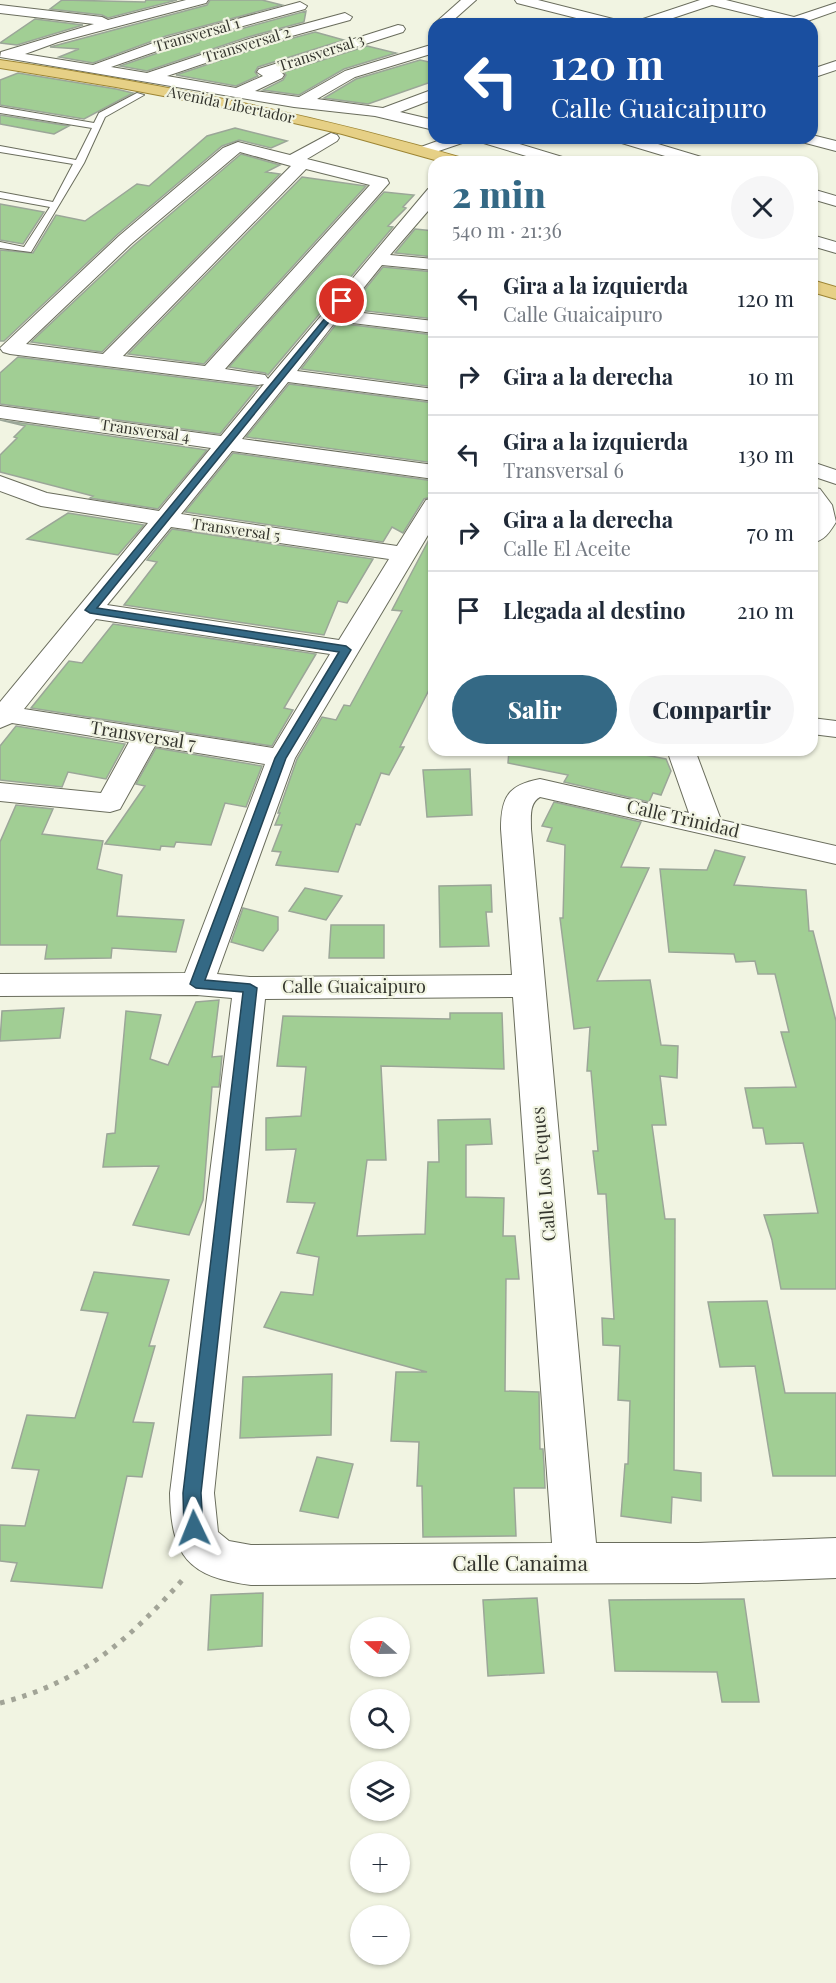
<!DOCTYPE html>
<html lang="es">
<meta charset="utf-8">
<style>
body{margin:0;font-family:"Playfair Display",serif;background:#f6f6f7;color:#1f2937;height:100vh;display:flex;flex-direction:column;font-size:22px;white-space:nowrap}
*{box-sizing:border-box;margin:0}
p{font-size:20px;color:#747a83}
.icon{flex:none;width:33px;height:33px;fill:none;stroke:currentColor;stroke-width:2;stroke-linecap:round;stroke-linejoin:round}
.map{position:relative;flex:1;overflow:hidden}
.sheet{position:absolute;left:428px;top:156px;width:390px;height:600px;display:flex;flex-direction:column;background:#fff;border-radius:18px;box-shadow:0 2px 4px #0004}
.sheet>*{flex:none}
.top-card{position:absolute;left:428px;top:18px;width:390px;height:126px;border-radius:18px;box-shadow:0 2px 4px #0004;background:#1a4fa0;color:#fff;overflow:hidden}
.needle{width:39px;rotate:290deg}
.controls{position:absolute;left:350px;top:1617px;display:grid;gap:12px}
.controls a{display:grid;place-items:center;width:60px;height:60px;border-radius:50%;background:#fff;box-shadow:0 2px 4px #0004;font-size:30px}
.pin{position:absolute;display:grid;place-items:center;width:51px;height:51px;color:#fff;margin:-26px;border:3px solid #fff;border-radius:50%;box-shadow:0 2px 6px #0007}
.me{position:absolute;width:66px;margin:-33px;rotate:358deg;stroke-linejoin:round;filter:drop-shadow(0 0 4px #0008)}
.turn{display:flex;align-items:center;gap:21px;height:126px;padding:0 24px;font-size:27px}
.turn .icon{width:78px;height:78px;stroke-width:2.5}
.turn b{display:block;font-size:42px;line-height:51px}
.round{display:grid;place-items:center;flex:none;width:63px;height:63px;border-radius:32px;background:#f6f6f7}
.overview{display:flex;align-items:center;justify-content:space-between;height:102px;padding:0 24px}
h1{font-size:36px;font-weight:800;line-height:45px;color:#346985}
.button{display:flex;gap:12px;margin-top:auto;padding:12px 24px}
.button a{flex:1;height:69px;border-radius:36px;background:#346985;color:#fff;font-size:24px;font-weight:800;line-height:69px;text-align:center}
.button a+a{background:#f6f6f7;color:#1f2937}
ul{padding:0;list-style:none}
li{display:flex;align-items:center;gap:18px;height:78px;padding:0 24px;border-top:2px solid #e0e1e3}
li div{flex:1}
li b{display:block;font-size:22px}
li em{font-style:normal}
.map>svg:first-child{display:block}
.building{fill:#a1ce94;stroke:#9ba698;stroke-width:1.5}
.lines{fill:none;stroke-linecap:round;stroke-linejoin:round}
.service-casing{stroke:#6a6d5d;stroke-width:2}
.minor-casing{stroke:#6a6d5d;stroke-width:2}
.primary-casing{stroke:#9d8533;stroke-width:2}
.path{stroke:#a2a497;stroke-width:5;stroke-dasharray:4.5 7;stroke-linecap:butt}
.service{fill:#fff;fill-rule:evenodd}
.minor{fill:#fff;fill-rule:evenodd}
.primary{fill:#e6d086;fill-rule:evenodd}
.route{fill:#346985;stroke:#224456;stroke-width:1.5}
.labels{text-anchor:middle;stroke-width:4.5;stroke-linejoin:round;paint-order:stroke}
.far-street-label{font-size:15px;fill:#34352e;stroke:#f1f4e2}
.street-label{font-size:18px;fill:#34352e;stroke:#f1f4e2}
.near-street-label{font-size:21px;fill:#34352e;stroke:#f1f4e2}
</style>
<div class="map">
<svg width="836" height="1983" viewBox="0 0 836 1983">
<rect width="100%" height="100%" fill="#f1f4e2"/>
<!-- building -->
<path class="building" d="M62 0 145 2 146 0H177L108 18 102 15 50 9Z
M210 0H262L282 5 166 36 93 63 59 57 79 49 50 47 207 5Z
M306 11 304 22 248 37 147 71 120 66 178 46Z
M35 19 83 25 17 45 0 43Z
M315 32 344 40 258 67 255 72 258 76 236 86 176 75 260 47Z
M367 46 396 53 344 69 299 95 263 90 283 80 286 75 284 72Z
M420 60 434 63V81L368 104 324 98 356 79Z
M18 73 116 89 133 93 84 119 0 105V80Z
M0 115 69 126 54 134 0 124Z
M235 128 287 141 271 148 239 140 222 146 118 234 4 341H0V250L33 253 56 215 85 221 137 184 149 186 207 136Z
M241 154 280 165 266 172 280 174 102 352 31 342 133 246Z
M302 177 366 186 204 364 128 354Z
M384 192 414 195 403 207 406 208 388 226 393 227 268 375 265 373 229 367Z
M0 204 44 212 23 244 0 240Z
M415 229 434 231V257L395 253Z
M383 267 434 272V319L349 309Z
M337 323 434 335V387L301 369Z
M18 357 258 387 220 434 0 404V373Z
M289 384 434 403V463L246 437Z
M0 420 207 450 158 509 90 498 93 496 0 472V455L17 438 14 437 25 426Z
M233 453 434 481V496L424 499 403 533 392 527 383 542 185 512Z
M68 513 144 525 118 555 27 539Z
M172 529 373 559 347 603 338 601 324 635 124 605 157 562 147 560Z
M434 530V680L400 747H404L389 775 381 773 360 825 356 824 338 872 276 865 281 852 272 851 282 825H275L280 813H278L297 759 322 717 336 720 344 705 350 706 402 611 392 610Z
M113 624 316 654 284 708 293 710 272 746 31 708 69 661 82 663Z
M16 726 125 744 106 779 68 772 62 787 0 780V746Z
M156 748 262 766 246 807 225 803 211 845 176 842 174 847 161 846 160 850 105 844 145 786 136 784Z
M509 750H619L666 759 671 771 661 795 653 793 649 802 564 782 568 775 508 763Z
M470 769 472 815 427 817 423 770Z
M554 802 641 822 621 867 649 868 597 981 650 980 661 1045 678 1046 677 1078 660 1076 666 1125H652L665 1219H675L674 1470 701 1473V1501L672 1497 671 1523 621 1516 625 1464H628L630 1401 618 1400 620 1346 603 1345 602 1318 614 1319 606 1194H598L593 1151H598L591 1071H587L590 1027 574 1029 560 918H563L565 845 547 841 552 828 542 826Z
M16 805 53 809 42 834 103 841 97 869 122 875 117 916 184 920 176 952 112 948 111 958 45 959 47 945H0V842Z
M715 850 745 857 734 885 806 890 809 931H813L836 1021V1289H781L772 1240 764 1215 818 1213 803 1143 766 1144 763 1128H753L745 1088 796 1087 781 1032H789L775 974H758L755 961 736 962 734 954 669 952 660 869 707 870Z
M491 885 492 912H486L489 946 440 947 439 886Z
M305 888 342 896 326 920 289 911Z
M243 908 278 917V930L263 951 231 942Z
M331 925H384V958H329Z
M219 1000 212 1057 222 1056 219 1087H212L203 1200 189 1235 133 1225 159 1166 103 1167 107 1134 115 1133 126 1011 161 1015 150 1059 168 1065 196 1002Z
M64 1008 60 1038 0 1041 2 1011Z
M450 1013H502L504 1069 381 1066 386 1160H367L357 1236 425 1234 428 1162H439L438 1120 490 1119 492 1144 466 1145V1197L504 1198 503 1236H515L519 1279H506L505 1391 539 1392 540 1449H543L544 1465 545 1488H514L516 1536 423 1537 422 1486H417L419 1442 391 1441 396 1372H427L264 1327 281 1292 313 1295 319 1257 297 1253 315 1203 287 1202 296 1149 266 1150V1118L301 1116 306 1067 277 1066 283 1016 450 1019Z
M94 1272 169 1280 149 1346H155L133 1422 154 1423 142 1477 127 1476 102 1588 11 1581 17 1563 0 1561V1525L25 1526 39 1470 12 1468 27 1415 75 1418 108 1313 81 1310Z
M767 1301 785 1393H836V1476H773L755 1366 720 1367 708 1302Z
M332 1374 331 1435 240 1438 243 1377Z
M317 1457 353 1464 338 1518 300 1511Z
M263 1593 262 1646 208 1650 211 1595Z
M537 1598 544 1673 488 1676 483 1600Z
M744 1599 759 1702H722L717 1672 615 1671 609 1600Z"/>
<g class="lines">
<defs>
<path id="service" d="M137 93 144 95 105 117 84 163 31 252 0 248V242L24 247 50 207 0 198V192L53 202 73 164 0 152V146L76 160 92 128 0 113V107L94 123 99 113Z"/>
<path id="minor" d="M186 0H208L206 3 58 42 25 54 93 65 167 38 300 2 307 6 305 9 177 44 111 67 147 73 249 39 345 13 352 17 350 20 259 45 167 76 236 88 263 76 257 72 259 69 398 25 403 26 405 29 403 32 280 71 284 75 282 78 255 91 299 97 345 71 434 44V53L355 77 317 99 383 108 434 89V99L400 112 434 120V130L375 116 294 107 0 57 1 52 94 24 0 13V5L102 17 108 20Z
M461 0H476L449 24H434Z
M515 0H538L621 21 623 24H600L517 3Z
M700 0H726L794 17 836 3V11L799 24H779L781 22 712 5 655 24H635L637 21Z
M836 61V70L812 78V69Z
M331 133 337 135 339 138 337 141 307 159 387 179 389 183 225 369 265 375 268 379 428 189 434 188V204L390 255 434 259V270L382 265 345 311 434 321V333L336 321 297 371 434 389V401L288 382 242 439 434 465V479L232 451 181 514 397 546 426 500 434 498V525L295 758 217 974 250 977 512 975 501 829C501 797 508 785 540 779L689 813 667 750H695L721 820 836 846V864L540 797C529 803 531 817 531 829L596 1543H698L836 1538V1578L698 1583 251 1585C188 1577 171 1556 170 1493L232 998 197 995 0 996V974L185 973 265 764 155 746 120 809 110 812 0 801V783L101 793 129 742 12 723 0 728V702L148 523 41 506 0 491V476L47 493 159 511 211 448 0 418V406L221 436 264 384 258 385 10 354 3 352 0 348 119 236 223 148 238 142 290 155ZM240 152 291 166 103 354 26 344 131 244ZM306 169 370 185 205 366 123 356ZM171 527 389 559 339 640 107 605ZM96 619 330 654 273 748 24 709ZM513 997 552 1543 251 1545 229 1541 218 1532 214 1493 265 999Z
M812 135 836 141V151L798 141 796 138H812Z
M446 138H470L468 141 424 156 416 151 418 148Z
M475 138H500L569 159 571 162H546L477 141Z
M613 138H638L708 159 710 162H685L615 141Z
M812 189 836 196V206L812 199Z
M812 235 836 242V253L812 246Z
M812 462 836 470V484L812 476Z
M812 487 820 489 832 505 836 522C829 533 825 540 812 543Z
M812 718 836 721V737L812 734Z"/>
<path id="primary" d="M0 60C158 83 313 114 466 159L468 162H442L342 134 232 109 116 87 0 68Z
M812 280 836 287V299L812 292Z"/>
</defs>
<!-- service casing -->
<use href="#service" class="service-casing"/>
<!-- minor casing -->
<use href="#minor" class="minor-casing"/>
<!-- primary casing -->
<use href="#primary" class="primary-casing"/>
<!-- path -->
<path class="path" d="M0 1703C81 1683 131 1638 185 1577"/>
<!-- service -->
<use href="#service" class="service"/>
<!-- minor -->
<use href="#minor" class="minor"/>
<!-- primary -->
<use href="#primary" class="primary"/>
</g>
<!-- route -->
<path class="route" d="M340 300 346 301 97 608 346 646 351 650 286 758 205 980 250 984 257 988 201 1493 203 1528 200 1534 194 1536 187 1534 184 1528 183 1493 243 992 196 988 190 984 275 758 339 652 90 613 85 610Z"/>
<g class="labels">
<!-- far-street labels -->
<g class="far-street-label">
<text transform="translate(197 35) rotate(-16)" y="5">Transversal 1</text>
<text transform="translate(247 45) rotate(-17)" y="5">Transversal 2</text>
<text transform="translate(321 53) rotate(-18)" y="5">Transversal 3</text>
<text transform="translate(231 105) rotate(12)" y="5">Avenida Libertador</text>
<text transform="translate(145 431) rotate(8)" y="5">Transversal 4</text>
<text transform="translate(236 530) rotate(8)" y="5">Transversal 5</text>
</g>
<!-- street labels -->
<g class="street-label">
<text transform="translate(143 736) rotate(9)" y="6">Transversal 7</text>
<text transform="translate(683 819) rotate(13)" y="6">Calle Trinidad</text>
<text x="354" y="993">Calle Guaicaipuro</text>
<text transform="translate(544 1174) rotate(-95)" y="6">Calle Los Teques</text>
</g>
<!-- near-street labels -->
<g class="near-street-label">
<text x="520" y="1571">Calle Canaima</text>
</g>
</g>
</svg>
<div class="controls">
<a><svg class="needle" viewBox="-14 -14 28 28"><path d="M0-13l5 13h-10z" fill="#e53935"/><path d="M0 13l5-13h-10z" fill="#747a83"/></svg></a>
<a><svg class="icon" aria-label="search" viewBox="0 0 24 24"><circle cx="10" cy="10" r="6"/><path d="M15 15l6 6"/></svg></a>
<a><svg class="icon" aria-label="layers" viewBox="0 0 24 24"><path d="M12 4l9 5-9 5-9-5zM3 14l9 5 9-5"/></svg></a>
<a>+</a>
<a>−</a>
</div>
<div class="pin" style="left:342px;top:301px;background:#d93025"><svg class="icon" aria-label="arrive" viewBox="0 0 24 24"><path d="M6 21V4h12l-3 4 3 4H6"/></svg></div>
<svg class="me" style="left:194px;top:1528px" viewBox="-20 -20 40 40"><path d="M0-17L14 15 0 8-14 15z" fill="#346985" stroke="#fff" stroke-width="4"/></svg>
<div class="top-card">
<div class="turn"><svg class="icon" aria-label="left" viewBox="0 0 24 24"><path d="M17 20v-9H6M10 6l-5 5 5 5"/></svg><div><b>120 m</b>Calle Guaicaipuro</div></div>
</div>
<section class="sheet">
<div class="overview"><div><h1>2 min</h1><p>540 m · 21:36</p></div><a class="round"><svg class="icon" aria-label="close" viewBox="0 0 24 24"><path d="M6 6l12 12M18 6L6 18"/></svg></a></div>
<ul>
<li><svg class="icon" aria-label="left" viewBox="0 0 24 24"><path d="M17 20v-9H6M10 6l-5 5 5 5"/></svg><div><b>Gira a la izquierda</b><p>Calle Guaicaipuro</p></div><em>120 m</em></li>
<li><svg class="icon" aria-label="right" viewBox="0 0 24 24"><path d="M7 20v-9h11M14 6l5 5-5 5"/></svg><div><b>Gira a la derecha</b></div><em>10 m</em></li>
<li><svg class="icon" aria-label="left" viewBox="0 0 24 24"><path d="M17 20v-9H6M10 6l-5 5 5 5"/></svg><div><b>Gira a la izquierda</b><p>Transversal 6</p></div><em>130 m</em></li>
<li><svg class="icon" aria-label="right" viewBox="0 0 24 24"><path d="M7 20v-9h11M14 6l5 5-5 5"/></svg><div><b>Gira a la derecha</b><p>Calle El Aceite</p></div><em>70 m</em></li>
<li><svg class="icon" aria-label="arrive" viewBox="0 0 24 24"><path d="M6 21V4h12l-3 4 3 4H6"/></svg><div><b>Llegada al destino</b></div><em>210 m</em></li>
</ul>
<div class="button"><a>Salir</a><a>Compartir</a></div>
</section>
</div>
